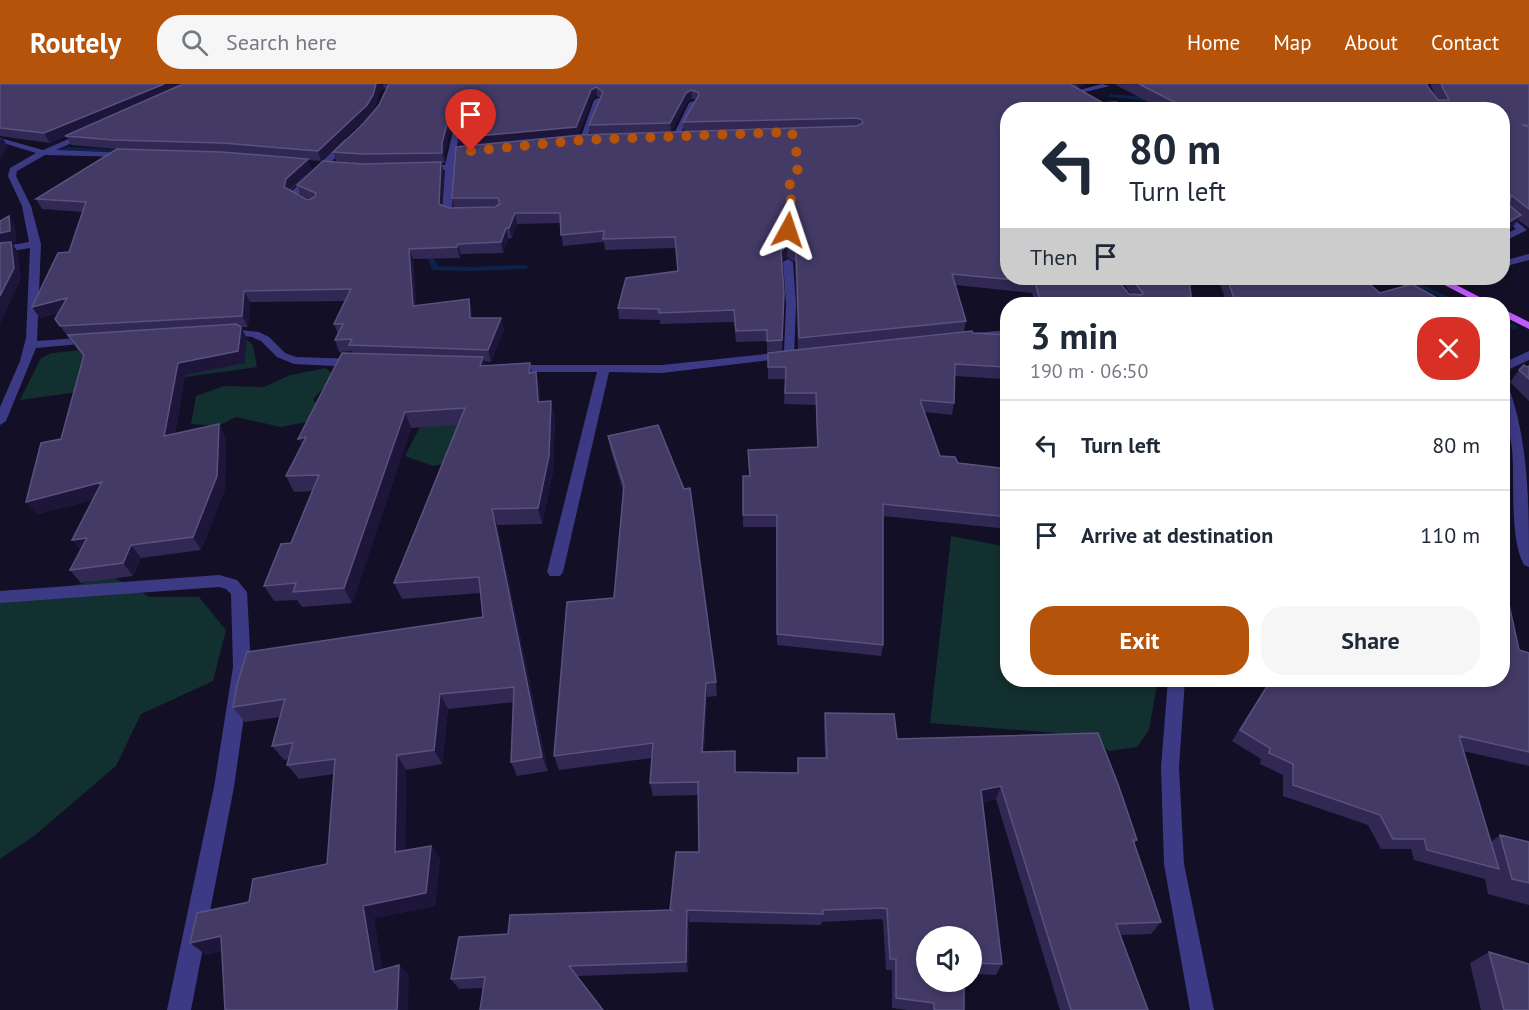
<!DOCTYPE html>
<meta charset="utf-8">
<style>
body{margin:0;font-family:"PT Sans",sans-serif;background:#f6f6f7;color:#1f2937;height:100vh;display:flex;flex-direction:column;font-size:22px;white-space:nowrap}
*{box-sizing:border-box;margin:0}
p{font-size:20px;color:#747a83}
.icon{flex:none;width:33px;height:33px;fill:none;stroke:currentColor;stroke-width:2;stroke-linecap:round;stroke-linejoin:round}
.map{position:relative;flex:1;overflow:hidden}
.side{position:absolute;left:1000px;top:213px;width:510px;height:390px;display:flex;flex-direction:column;background:#fff;border-radius:24px;box-shadow:0 3px 9px #0003}
.side>*{flex:none}
.top-card{position:absolute;left:1000px;top:18px;width:510px;height:183px;border-radius:24px;box-shadow:0 3px 9px #0003;background:#fff;color:#1f2937;overflow:hidden}
.tools{position:absolute;left:916px;top:842px;display:grid;gap:12px}
.tools a{display:grid;place-items:center;width:66px;height:66px;border-radius:50%;background:#fff;box-shadow:0 3px 9px #0003;font-size:30px}
.pin{position:absolute;display:grid;place-items:center;width:51px;height:51px;color:#fff;margin:-62px -26px;border-radius:50% 50% 50% 0;rotate:-45deg;box-shadow:0 0 6px #0007}
.pin .icon{rotate:45deg}
.me{position:absolute;width:66px;margin:-33px;rotate:5deg;stroke-linejoin:round;filter:drop-shadow(0 0 4px #0008)}
.turn{display:flex;align-items:center;gap:21px;height:126px;padding:0 30px;font-size:27px}
.turn .icon{width:78px;height:78px;stroke-width:2.5}
.turn b{display:block;font-size:42px;line-height:51px}
.then{display:flex;align-items:center;height:57px;padding:0 30px;background:#0003;gap:12px;font-size:22px}
.round{display:grid;place-items:center;flex:none;width:63px;height:63px;border-radius:24px;background:#f6f6f7}
.headline{display:flex;align-items:center;justify-content:space-between;height:102px;padding:0 30px}
h1{font-size:36px;font-weight:700;line-height:45px}
.button{display:flex;gap:12px;margin-top:auto;padding:12px 30px}
.button a{flex:1;height:69px;border-radius:24px;background:#b45309;color:#fff;font-size:24px;font-weight:700;line-height:69px;text-align:center}
.button a+a{background:#f6f6f7;color:#1f2937}
ul{padding:0;list-style:none}
li{display:flex;align-items:center;gap:18px;height:90px;padding:0 30px;border-top:2px solid #e0e1e3}
li div{flex:1}
li b{display:block;font-size:22px}
li em{font-style:normal}
header{display:flex;align-items:center;gap:36px;box-sizing:border-box;height:84px;padding:0 30px;background:#b45309;color:#fff}
header strong{font-size:28px}
nav{display:flex;gap:33px;margin-inline-start:auto;font-size:21px}
.search{width:420px;height:54px;background:#f6f6f7;display:flex;align-items:center;gap:15px;box-sizing:border-box;padding:0 21px;border-radius:24px;color:#747a83;font-size:22px}
.map>svg:first-child{display:block}
.green{fill:#12302f}
.lines{fill:none;stroke-linecap:round;stroke-linejoin:round}
.stream{fill:#0c2248;fill-rule:evenodd}
.path{stroke:#2fb8b0;stroke-width:2;stroke-dasharray:1.5 2;stroke-linecap:butt}
.minor{fill:#3d3a85;fill-rule:evenodd}
.major{fill:#c25bff;fill-rule:evenodd}
.wall{fill:#312854;fill-rule:evenodd}
.shaded-wall{fill:#1d163a}
.building{fill:#433a66;stroke:#5a527e;stroke-width:1.5}
.route{stroke:#b45309;stroke-width:10;stroke-dasharray:0 18}
</style>
<header>
<strong>Routely</strong>
<div class="search"><svg class="icon" aria-label="search" viewBox="0 0 24 24"><circle cx="10" cy="10" r="6"/><path d="M15 15l6 6"/></svg>Search here</div>
<nav><a>Home</a><a>Map</a><a>About</a><a>Contact</a></nav>
</header>
<div class="map">
<svg width="1529" height="926" viewBox="0 0 1529 926">
<rect width="100%" height="100%" fill="#130f26"/>
<!-- green -->
<path class="green" d="M245 253 253 262 257 283 20 316 41 274 52 269 198 254Z
M326 284 335 292 313 315 322 326 316 336 281 343 236 333 218 342 191 340 196 312 224 302 264 303 290 291Z
M475 315 448 379 433 382 405 372 431 321Z
M951 452 1008 463V596H1158L1149 646 1137 663 1110 667 1082 651 930 639Z
M113 493 150 513H199L226 546 213 597 141 630 116 682 34 752 0 775V517Z"/>
<g class="lines">
<!-- stream -->
<path class="stream" d="M1110 10 1156 14 1159 16 1156 18 1108 13Z
M371 21 374 23 364 41 359 42 368 23Z
M68 63 121 66 124 68 121 70 68 67 53 70 50 68Z
M432 159 435 161 433 173 438 182 470 183 525 181 529 183 525 185 470 187 432 186 427 173 429 161Z
M1400 194H1409L1464 220H1455Z
M1503 237 1517 242 1518 244 1514 246 1503 242Z"/>
<!-- path -->
<path class="path" d="M1391 194 1408 205"/>
<!-- minor -->
<path class="minor" d="M1102 0 1110 2 1076 10 1072 8Z
M598 14 602 16 586 56 579 58 594 16Z
M693 17 697 19 678 54 671 56 689 19Z
M459 22 466 24 456 66 476 64 480 66 455 71 452 125 464 128V132L442 127 445 86 424 87 420 84 424 81H445Z
M87 47H90V51L56 66 127 69 131 71 127 73 45 71 17 87 16 92 31 122 41 160 37 257 92 253 98 256 92 259 36 264 6 337 0 341V323L20 277 26 254 30 164 0 169V163L29 158 22 122 8 92 10 84 36 69 0 58V54L43 66Z
M345 55 352 57 299 110V113L310 118V122H304L291 116 292 107Z
M1503 126 1527 146 1503 158V151L1516 145 1503 134Z
M1529 170V176L1503 183V177Z
M788 175 793 178 796 220 794 273 662 289 609 288 563 488 560 492H550L547 488 597 288H512L508 287V281H662L784 268 786 220 783 178Z
M224 244 259 248 269 253 285 269 296 273 356 275 362 279 356 283 294 280 277 273 261 257 252 253 220 249 218 247Z
M1008 246V252L975 255 969 252 975 249Z
M1529 267V276L1503 288V279Z
M1503 300 1509 304C1529 360 1529 423 1529 483L1524 481C1509 454 1515 396 1512 365 1509 343 1503 322 1503 300Z
M219 491 237 496 247 508 251 583 234 703 191 926H167L214 703 233 583 231 510 226 505 219 503 0 519V507Z
M1168 596H1185L1179 683 1184 780 1214 926H1190L1164 780 1161 683Z"/>
<!-- major -->
<path class="major" d="M1431 194H1443L1493 220H1481Z
M1503 225 1529 238V245L1503 232Z"/>
</g>
<!-- wall -->
<path class="wall" d="M0 0H1085L1084 2 1077 4 1008 194 1132 211 1119 194H1189L1192 220H1035L1032 209 955 201 966 237 964 248 1008 251V298L1003 297 1002 295 955 292 954 319 952 331 925 328 940 372 958 379 1008 385V445L883 432V561L881 572 777 561 776 443H743V392H749L748 366 817 363 816 321 784 320 785 295H768V269L798 265 795 178 787 173 782 177 784 209 782 267 767 268V257L736 258 734 238 660 240V236L619 235 618 224 678 187 676 164 605 166 604 158 563 162 560 139 517 140 512 154 508 155 503 169 461 170 460 174 413 175 416 222 472 226V234L504 245 491 278 484 277 486 282 530 279 532 288 540 303V318L555 332 553 387 542 440 497 441 548 687 517 692 511 678 514 618 448 625 442 680 406 686 405 766 431 762 440 775 435 822 374 834 382 885 399 881 409 892 222 867 206 871 249 818 327 780 334 690 299 695 287 681 289 675 284 676 272 662 280 633 245 638 233 623 483 533 481 509 402 515 394 499 459 341 411 344 352 519 302 523 297 516 274 517 264 502 291 459 312 407 294 408 286 392 353 269 352 267 339 268 335 256 338 250 334 240 346 217 250 218 248 243H241L247 255 245 279 185 291 175 350 226 353 225 405 201 466 141 474 133 492 81 499 70 486 81 466 92 416 37 430 26 418 61 355 83 273 55 235 58 229 40 234 32 223 69 168 82 128 42 125 36 115 116 65 71 61 66 52 50 59 0 52ZM384 4 386 5 379 21 364 39 333 68 336 77 366 80 414 79 363 80 297 101 301 111 310 115 308 116 290 107 312 85 308 76 321 77 370 30 376 20 379 8ZM597 12 600 14 589 41 590 50 578 51 592 15ZM692 15 696 16 683 38 684 47 671 48 687 18ZM461 20 465 22 457 54 460 63 452 114 454 124H449L442 121 444 88 441 79H445V68L456 23Z
M1114 0H1427L1428 3 1436 13 1430 0H1529V144L1518 136 1512 144 1503 150V26H1164Z
M1218 194H1362L1380 209 1448 220H1227Z
M1529 282V317L1510 298 1519 286Z
M608 352 716 598 717 612 707 613 704 668 736 688 797 689 798 674H825L824 643 825 629 897 655 1137 756 1134 760 1161 838 1151 850 1120 851 1148 926H1060L996 715 983 718 1002 880 996 891 972 890V852H927L964 926H908L892 924V886H886L883 837 881 835 822 838 821 841 689 838 688 888 578 892 483 904 459 905 451 895 508 850 670 826 699 768 698 711 653 712 650 699 652 674 559 686 554 672 614 514 623 407 611 367Z
M1519 566 1529 569V682L1463 667 1491 758 1500 751 1529 758V821L1488 810 1485 795 1414 776 1411 765H1381L1368 741 1283 712V691L1260 680 1261 675 1232 657 1270 596H1503Z
M1489 868 1529 926H1481L1470 879Z"/>
<!-- shaded-wall -->
<path class="shaded-wall" d="M164 0H189L50 59 44 49Z
M376 0H383L384 4 379 8 376 20 370 30 321 77 318 67Z
M1078 0H1085L1084 2 1077 4Z
M596 3 597 12 592 15 577 52 460 63 457 54 591 6Z
M691 6 692 15 687 18 671 49 670 39 686 9Z
M459 11 461 20 456 23 445 68V79L442 69V59L454 14Z
M2 53 8 63 0 76V56Z
M308 75 312 85 290 105 288 113 284 103 286 95Z
M441 78 444 88 442 130 439 120Z
M515 129 517 140 512 154 509 144Z
M1521 131 1512 144 1503 150V139Z
M9 132 15 142 17 158 12 159 18 168 21 195 0 240V149Z
M506 144 508 155 503 169 501 158Z
M458 160 461 170 460 174 457 163Z
M787 162V173L781 178V167Z
M409 165 413 175 417 233 413 222Z
M244 207 250 218 248 243 242 232Z
M67 214 74 225 40 234 32 223Z
M469 215 472 226 473 246 470 234Z
M501 234 504 245 491 278 488 266Z
M241 243 247 255 245 279 185 291 172 365 164 352 178 279Z
M483 273 488 288 480 282Z
M536 288 540 303 541 333 538 318Z
M551 317 555 332 553 387 542 440 538 424Z
M405 328 411 344 352 519 344 504Z
M219 340 226 353 225 405 201 466 193 453Z
M306 353V370L298 355Z
M102 398 111 411 37 430 26 418Z
M492 425 497 441 548 687 542 673Z
M87 454 82 468 72 456Z
M131 461 141 474 133 492 123 479Z
M706 599 707 613 703 682 702 668Z
M440 610 448 625 442 680 434 666Z
M397 671 406 686 405 781 395 768Z
M1001 702 996 715 976 719 981 706Z
M431 762 440 775 435 822 374 834 385 899 374 888 363 822Z
M687 826 689 838 688 888 686 878Z
M221 852 236 864 206 871 190 859Z
M399 881 409 892 408 926H397Z"/>
<!-- building -->
<path class="building" d="M0 0H164L44 49 0 44Z
M183 0H376L373 11 367 21 318 67 222 59 113 56 65 52Z
M389 0H1070L1103 19 1116 18 1126 26H1008V194H1116L1129 210 1141 211 1143 209 1131 194H1189L1192 220H1041L1035 198 952 190 966 237 799 254 796 167 787 162 781 167 784 209 782 256 767 257V246L736 247 734 226 659 229V225L618 224 626 194 678 187 675 153 603 155 604 147 561 151 560 129H515L509 144H506L501 158 458 160 457 163 409 165 413 222 469 215 470 234H501L488 266 349 261 352 255 335 256 343 240H334L351 205 244 207 242 232 60 242 55 235 67 214 32 223 58 169 69 168 86 118 36 115 117 65 222 68 308 75 286 95 284 103 308 116 315 113 316 109 297 101 323 77 363 80 441 78 439 120 449 124 495 123 500 120 498 114H452L456 63 581 51 857 42 863 39 862 36 857 34 683 38 699 11 698 8 691 6 686 9 670 39 589 41 603 8 596 3 591 6 576 43 457 54 466 15 459 11 454 14 442 59V69L363 70 333 68 364 39 379 21Z
M1139 0H1427L1428 3 1438 16H1449L1441 0H1529V41H1522L1529 43V125L1511 111 1509 121 1521 131 1509 138 1503 139V26H1190Z
M9 132 10 147 0 149V137Z
M11 158 14 184 0 212V159Z
M1227 194H1362L1380 209 1412 200 1448 220H1236Z
M236 240 241 243 238 267 178 279 164 352 219 340 217 392 193 453 131 461 123 479 70 486 87 454 72 456 102 398 26 418 41 359 61 355 84 271 68 251Z
M972 247 973 249 1008 251V286H1006L1005 283 955 280 954 319 920 316 940 372 955 373 958 379 1008 385V433L883 420V561L777 550V431H743V392H750L748 366 818 363 816 309H785L786 283H768V269Z
M342 269 483 273 480 282 530 279 529 289 536 288 538 318 551 317 549 372 538 424 492 425 542 673 511 678 514 603 440 610 434 666 397 671 395 768 431 762 426 809 363 822 374 888 399 881 397 926H225L221 852 190 859 197 829 249 818 253 795 327 780 335 675 287 681 293 659 272 662 285 615 233 623 237 601 247 568 483 533 479 493 394 499 465 324 405 328 344 504 293 508 296 499 264 502 281 460 291 459 319 391 286 392 306 353 298 355Z
M1524 281 1527 283 1529 282V295L1519 286Z
M658 341 684 405 690 404 716 598 706 599 702 668 735 667V688L798 689V674H827L825 629 894 630 897 655 1098 649 1118 700 1137 756H1133L1161 838 1116 840 1148 926H1071L1001 702 981 706 1002 880 972 879V852H927V897H964V926H934V919L896 914V875H890L887 825 884 824 823 826V830L687 826 686 878 569 882 603 926H480L485 893 451 895 459 853 508 850 510 831 673 826H670L676 768H699L698 698 650 699 653 659 554 672 567 518 614 514 624 401 608 352Z
M1503 493 1519 566 1529 569V668L1459 652 1499 785 1427 766 1424 755H1393L1380 731 1293 701V680L1269 669 1270 664 1240 646 1271 596H1352L1371 597V596H1503Z
M1500 751 1529 758V799L1512 795Z
M1489 868 1529 880V926H1504Z"/>
<g class="lines">
<!-- route -->
<path class="route" d="M471 67 582 56 792 48 798 76 797 94 788 102 792 105 788 146"/>
</g>
</svg>
<div class="tools">
<a><svg class="icon" aria-label="sound" viewBox="0 0 24 24"><path d="M4 9h4l5-4v14l-5-4H4zM17 9q2 3 0 6"/></svg></a>
</div>
<div class="pin" style="left:471px;top:67px;background:#d93025"><svg class="icon" aria-label="arrive" viewBox="0 0 24 24"><path d="M6 21V4h12l-3 4 3 4H6"/></svg></div>
<svg class="me" style="left:788px;top:146px" viewBox="-20 -20 40 40"><path d="M0-17L14 15 0 8-14 15z" fill="#b45309" stroke="#fff" stroke-width="4"/></svg>
<div class="top-card">
<div class="turn"><svg class="icon" aria-label="left" viewBox="0 0 24 24"><path d="M17 20v-9H6M10 6l-5 5 5 5"/></svg><div><b>80 m</b>Turn left</div></div>
<div class="then">Then<svg class="icon" aria-label="arrive" viewBox="0 0 24 24"><path d="M6 21V4h12l-3 4 3 4H6"/></svg></div>
</div>
<section class="side">
<div class="headline"><div><h1>3 min</h1><p>190 m · 06:50</p></div><a class="round" style="background:#d93025;color:#fff"><svg class="icon" aria-label="close" viewBox="0 0 24 24"><path d="M6 6l12 12M18 6L6 18"/></svg></a></div>
<ul>
<li><svg class="icon" aria-label="left" viewBox="0 0 24 24"><path d="M17 20v-9H6M10 6l-5 5 5 5"/></svg><div><b>Turn left</b></div><em>80 m</em></li>
<li><svg class="icon" aria-label="arrive" viewBox="0 0 24 24"><path d="M6 21V4h12l-3 4 3 4H6"/></svg><div><b>Arrive at destination</b></div><em>110 m</em></li>
</ul>
<div class="button"><a>Exit</a><a>Share</a></div>
</section>
</div>
